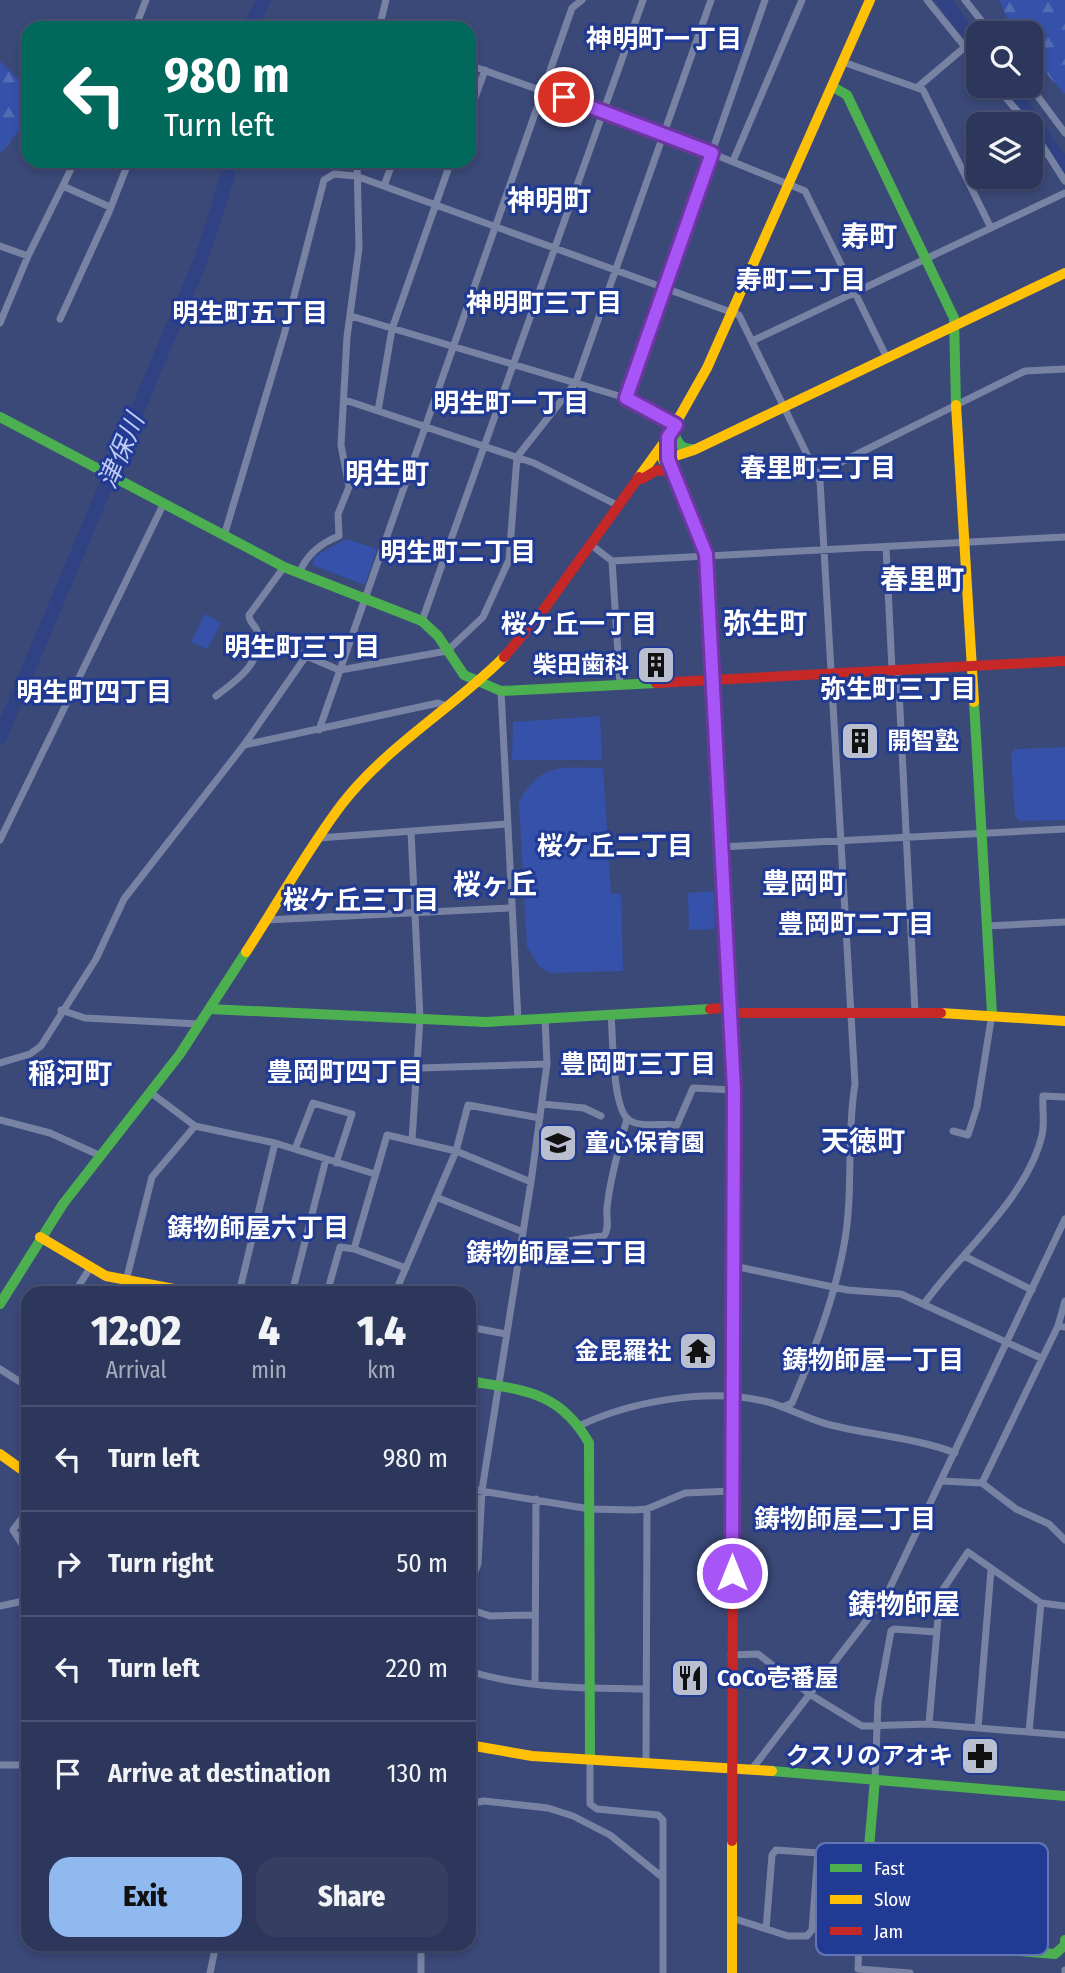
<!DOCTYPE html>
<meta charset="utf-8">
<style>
body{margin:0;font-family:"Fira Sans Condensed","Noto Sans JP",sans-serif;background:#343f61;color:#f1f3f6;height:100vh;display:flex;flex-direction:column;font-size:26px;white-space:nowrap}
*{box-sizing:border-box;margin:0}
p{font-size:23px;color:#a6acbb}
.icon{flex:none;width:38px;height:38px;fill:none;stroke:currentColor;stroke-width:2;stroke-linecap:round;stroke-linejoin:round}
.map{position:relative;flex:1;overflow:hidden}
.side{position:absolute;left:21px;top:1286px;width:455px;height:665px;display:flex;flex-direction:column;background:#2c375b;border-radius:21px;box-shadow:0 4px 10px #0003,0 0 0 2px #485171}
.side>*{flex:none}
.banner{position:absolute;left:21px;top:21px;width:455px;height:147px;border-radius:21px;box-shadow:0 4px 10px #0003,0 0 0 2px #485171;background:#00695c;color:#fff;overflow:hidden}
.buttons{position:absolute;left:966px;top:21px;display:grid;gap:14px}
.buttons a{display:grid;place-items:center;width:77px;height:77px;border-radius:14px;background:#2c375b;box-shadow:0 4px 10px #0003,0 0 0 2px #485171;font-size:35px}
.pin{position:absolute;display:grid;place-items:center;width:60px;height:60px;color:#fff;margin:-30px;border:4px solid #fff;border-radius:50%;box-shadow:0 2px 7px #0007}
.me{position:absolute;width:77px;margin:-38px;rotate:0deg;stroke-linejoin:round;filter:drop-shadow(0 0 5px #0008)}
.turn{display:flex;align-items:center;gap:24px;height:147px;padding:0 28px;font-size:32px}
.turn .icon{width:91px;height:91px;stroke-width:2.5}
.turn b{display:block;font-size:49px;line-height:60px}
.eta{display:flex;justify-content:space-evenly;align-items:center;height:119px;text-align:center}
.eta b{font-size:42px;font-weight:800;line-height:49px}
.button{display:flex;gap:14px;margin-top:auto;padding:14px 28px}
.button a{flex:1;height:80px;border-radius:21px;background:#90b9f0;color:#111;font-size:28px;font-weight:800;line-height:80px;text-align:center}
.button a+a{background:#343f61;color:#f1f3f6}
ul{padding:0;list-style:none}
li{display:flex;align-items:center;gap:21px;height:105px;padding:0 28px;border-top:2px solid #485171}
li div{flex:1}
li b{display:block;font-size:26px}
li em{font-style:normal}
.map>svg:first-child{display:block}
.forest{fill:url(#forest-firs)}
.park{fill:#3651a9}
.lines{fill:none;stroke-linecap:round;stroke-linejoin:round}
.river{stroke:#304283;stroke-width:14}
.street{stroke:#7883a4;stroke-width:7}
.fast{stroke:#4caf50;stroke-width:10}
.slow{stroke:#ffc107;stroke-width:10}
.jam{stroke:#c62828;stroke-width:10}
.route-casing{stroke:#6d37a1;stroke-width:18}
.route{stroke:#a855f7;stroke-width:12}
.labels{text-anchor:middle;stroke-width:6;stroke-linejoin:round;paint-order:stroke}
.poi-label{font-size:24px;font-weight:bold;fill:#fff;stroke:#213a93;text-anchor:end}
.neighbourhood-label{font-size:26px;font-weight:bold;fill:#fff;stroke:#213a93}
.water-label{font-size:26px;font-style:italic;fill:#c0ccf4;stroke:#213a93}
.quarter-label{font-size:28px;font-weight:bold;fill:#fff;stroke:#213a93}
.key{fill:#213a93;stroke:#6475b3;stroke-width:2}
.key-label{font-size:19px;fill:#fff}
</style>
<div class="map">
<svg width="1065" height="1973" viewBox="0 0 1065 1973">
<defs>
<pattern id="forest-firs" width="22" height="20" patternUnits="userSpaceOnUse" patternTransform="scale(1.75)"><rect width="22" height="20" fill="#3651a9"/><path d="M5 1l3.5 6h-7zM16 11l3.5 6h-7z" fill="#546bb6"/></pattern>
</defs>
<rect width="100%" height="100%" fill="#3b4979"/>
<!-- forest -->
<path class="forest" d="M999 0H1065V94L1031 57V33H1014Z
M0 61 28 89V119L0 154Z"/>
<!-- park -->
<path class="park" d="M346 539 377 549 365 585 312 565 315 556Z
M205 614 221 623 207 649 191 642Z
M600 716 602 760H512L513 722Z
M1065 747V820L1019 821 1015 816 1011 754 1015 749Z
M603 768 611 894H621L623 971 550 973 539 966 527 947 519 802C542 761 562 768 603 768Z
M714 891 715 929 689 930 688 893Z"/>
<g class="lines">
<!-- river -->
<path class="river" d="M943 0 978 45
M249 28 264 0
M1009 86 1065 167
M0 737 202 257 228 175V161"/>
<!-- street -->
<path class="street" d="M927 0 978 63
M965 0 991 33
M135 28 146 0
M379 28 386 0
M843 62 923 90 991 228
M469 65 664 134 805 191 887 358
M919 86 965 47
M996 86 1028 124
M1030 86 1065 133
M469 114 485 70
M1031 128 1065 181
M733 161 802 0
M63 186 110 207
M384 186 393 161
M0 246 28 256
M351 316 626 398 676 425
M60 319 109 212 129 161
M0 323 28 256 75 161
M752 341 1065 193
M626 398 765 0
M345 400 534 463 619 506
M378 411 392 329 451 161
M817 474 1025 371 1065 369
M224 536 284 335 324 180 334 174 356 176 739 315 820 481 855 1084C846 1137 854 1192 844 1245 834 1300 814 1351 792 1403L783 1407
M590 544 612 561 1065 537
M886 547 892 670
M612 561 620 684
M299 574C306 555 321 543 339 536L338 514 349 487 341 445 347 337 359 248 357 161
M422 621 643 0
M257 651 288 648 339 670 346 669 447 651 483 617 509 560 517 457 576 382 711 0
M898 670 915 1012
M501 691 518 1020
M216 696C236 681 262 664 258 634 257 625 249 624 249 615L284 567
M319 730 572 8 582 0
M244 745 306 656
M411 832 420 1018 412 1140
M319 838 507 824
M0 840 163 505
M721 847 1065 829
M266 920 512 908
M986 926 1065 922
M61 1010 85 1018 199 1024
M611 1014C613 1035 612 1109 629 1120 640 1128 663 1123 677 1125L693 1088 734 1090
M0 1063 30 1054 41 1046 96 959 124 899 244 745 438 703 448 706
M419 1068 547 1064
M150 1092 195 1126 275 1143 375 1174
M542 1104 584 1108 601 1116
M0 1120 50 1133 101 1156
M953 1131 968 1135 977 1107 992 1014
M295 1149 313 1103 352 1114 336 1163
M436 1197 523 1232
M521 1244C550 1248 574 1238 604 1236 610 1228 606 1218 607 1208 610 1179 619 1148 627 1119
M964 1256 1032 1290
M734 1266 847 1290 901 1294 1041 1358
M406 1268 354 1249 387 1135 456 1151 531 1182
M74 1293 90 1268
M123 1293 152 1177 195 1126
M239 1293 275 1143
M292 1293 326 1159
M327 1293 340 1247 354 1249
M395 1293 456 1151 468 1105 540 1118
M924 1304C960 1253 1028 1197 1042 1135 1045 1122 1042 1109 1043 1096L1065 1097
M1058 1326 1065 1301
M469 1327 506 1334
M0 1369 28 1387
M21 1382 28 1370
M581 1425C632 1401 708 1388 764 1401 789 1407 810 1421 835 1426 873 1435 920 1439 955 1453
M942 1481 982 1483 1016 1509 1049 1524 1065 1540
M982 1483 1058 1326 1065 1327
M469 1489 590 1509 634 1510 647 1509 685 1493 732 1491
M28 1510 13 1530 28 1554
M469 1586 478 1564 482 1490 531 1182 547 1064 545 1018
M0 1606 28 1600
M469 1609 490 1616 535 1615
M731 1655 758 1654 811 1695 862 1726 929 1724 1065 1735
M469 1671C526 1689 586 1688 646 1689
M535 1684 536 1499
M929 1724 940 1594 968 1552 1041 1603 1065 1606
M978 1728 991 1570
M1029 1732 1041 1603
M590 1760V1804L597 1809 658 1815 663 1820V1973
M646 1762 647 1509
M0 1765H28
M752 1769 887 1594 1065 1219
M875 1779 878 1702 891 1631 894 1629 936 1632
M469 1804 484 1801 548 1808 573 1816 610 1835 662 1877
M732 1918 788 1936H807L812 1930 818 1853 868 1858
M766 1929 772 1855 776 1850 818 1853
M865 1934 859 1940 858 1969 910 1973
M421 1944V1973
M210 1973 216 1944
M1065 1973V1970"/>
<!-- fast -->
<path class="fast" d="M833 87 847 95 954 318 956 405
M0 417 284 567 422 621 438 636 464 675 501 691 656 683
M673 430C677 441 679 449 692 449
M974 702 992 1014
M730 1005 734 1090 733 1545
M209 1009 486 1022 710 1009
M0 1304 63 1204 180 1054 246 952
M469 1381C523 1390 560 1391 589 1443L590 1760
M772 1771 1065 1796
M875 1779 862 1928 870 1939 1055 1954 1065 1945V1940"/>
<!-- slow -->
<path class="slow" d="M956 405 974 702
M668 437V459L706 554 730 1005
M663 460 694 450 1065 273
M639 477 668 437 707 368 870 0
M246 952C278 903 307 850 342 804 387 746 453 708 504 657
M941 1013 1065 1021
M40 1237 106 1276 195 1293
M0 1454 28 1474
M469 1745 532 1756 772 1771
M732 1973V1841"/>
<!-- jam -->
<path class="jam" d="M642 479 657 470 672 472
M504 657 542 612 639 477
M656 683 1065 661
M710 1009 722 1008 739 1013H941
M732 1841 733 1545"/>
</g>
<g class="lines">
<defs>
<path id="route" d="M564 97 712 153 626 398 676 425 668 437V459L706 554 734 1090 732 1573"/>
</defs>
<!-- route casing -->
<use href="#route" class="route-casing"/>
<!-- route -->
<use href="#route" class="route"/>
</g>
<!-- icons -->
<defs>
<symbol id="building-square" viewBox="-11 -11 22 22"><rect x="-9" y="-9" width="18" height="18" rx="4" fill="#babfd0" stroke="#213a93"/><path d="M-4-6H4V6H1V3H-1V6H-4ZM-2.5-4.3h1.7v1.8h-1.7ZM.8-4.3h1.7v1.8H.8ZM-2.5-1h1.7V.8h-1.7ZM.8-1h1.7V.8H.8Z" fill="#111"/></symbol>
<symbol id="school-square" viewBox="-11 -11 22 22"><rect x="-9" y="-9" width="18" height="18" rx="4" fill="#babfd0" stroke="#213a93"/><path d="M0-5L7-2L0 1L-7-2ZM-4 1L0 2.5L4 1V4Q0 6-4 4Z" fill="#111"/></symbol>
<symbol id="temple-square" viewBox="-11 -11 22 22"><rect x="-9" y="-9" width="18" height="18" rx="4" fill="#babfd0" stroke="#213a93"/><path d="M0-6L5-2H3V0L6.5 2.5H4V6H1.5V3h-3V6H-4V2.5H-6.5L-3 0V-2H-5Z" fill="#111"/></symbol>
<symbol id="restaurant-square" viewBox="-11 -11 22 22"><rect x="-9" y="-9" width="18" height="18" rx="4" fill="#babfd0" stroke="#213a93"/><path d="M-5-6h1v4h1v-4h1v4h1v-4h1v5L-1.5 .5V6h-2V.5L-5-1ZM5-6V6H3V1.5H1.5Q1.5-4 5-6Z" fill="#111"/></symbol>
<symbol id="pharmacy-square" viewBox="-11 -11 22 22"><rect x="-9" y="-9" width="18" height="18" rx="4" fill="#babfd0" stroke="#213a93"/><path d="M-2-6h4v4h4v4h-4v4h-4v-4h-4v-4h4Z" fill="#111"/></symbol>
</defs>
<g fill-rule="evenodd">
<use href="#building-square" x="634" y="643" width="44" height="44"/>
<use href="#building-square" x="838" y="719" width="44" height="44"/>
<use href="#school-square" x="536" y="1121" width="44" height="44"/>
<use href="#temple-square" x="676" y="1329" width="44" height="44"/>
<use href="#restaurant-square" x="668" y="1656" width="44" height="44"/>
<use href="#pharmacy-square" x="958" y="1734" width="44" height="44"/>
</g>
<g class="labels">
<!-- poi labels -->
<g class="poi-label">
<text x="629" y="673">柴田歯科</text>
<text x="887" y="749" text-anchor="start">開智塾</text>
<text x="585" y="1151" text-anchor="start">童心保育園</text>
<text x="671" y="1359">金毘羅社</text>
<text x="717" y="1686" text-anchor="start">CoCo壱番屋</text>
<text x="953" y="1764">クスリのアオキ</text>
</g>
<!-- neighbourhood labels -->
<g class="neighbourhood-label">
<text x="664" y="48">神明町一丁目</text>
<text x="801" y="289">寿町二丁目</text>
<text x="544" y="312">神明町三丁目</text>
<text x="250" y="322">明生町五丁目</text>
<text x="511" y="412">明生町一丁目</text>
<text x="818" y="477">春里町三丁目</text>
<text x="458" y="561">明生町二丁目</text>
<text x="579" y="633">桜ケ丘一丁目</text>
<text x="302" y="656">明生町三丁目</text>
<text x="898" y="698">弥生町三丁目</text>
<text x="94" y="701">明生町四丁目</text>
<text x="615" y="855">桜ケ丘二丁目</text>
<text x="361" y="909">桜ケ丘三丁目</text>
<text x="856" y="933">豊岡町二丁目</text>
<text x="638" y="1073">豊岡町三丁目</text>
<text x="345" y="1081">豊岡町四丁目</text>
<text x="258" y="1237">鋳物師屋六丁目</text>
<text x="557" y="1262">鋳物師屋三丁目</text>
<text x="873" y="1369">鋳物師屋一丁目</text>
<text x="845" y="1528">鋳物師屋二丁目</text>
</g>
<!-- water labels -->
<g class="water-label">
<text transform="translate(121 451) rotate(-67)" y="9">津保川</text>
</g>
<!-- quarter labels -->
<g class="quarter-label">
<text x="549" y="210">神明町</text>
<text x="869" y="246">寿町</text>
<text x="387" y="483">明生町</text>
<text x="922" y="589">春里町</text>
<text x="765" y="633">弥生町</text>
<text x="804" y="893">豊岡町</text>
<text x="495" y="894">桜ヶ丘</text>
<text x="70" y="1083">稲河町</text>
<text x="863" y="1151">天徳町</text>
<text x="904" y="1614">鋳物師屋</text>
</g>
</g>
<!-- legend -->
<rect x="816" y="1843" width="232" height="112" rx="10" class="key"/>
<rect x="830" y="1864" width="32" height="8" fill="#4caf50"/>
<rect x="830" y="1895" width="32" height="9" fill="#ffc107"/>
<rect x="830" y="1927" width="32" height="8" fill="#c62828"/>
<g class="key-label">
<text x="874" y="1875">Fast</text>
<text x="874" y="1906">Slow</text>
<text x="874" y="1938">Jam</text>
</g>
</svg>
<div class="buttons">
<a><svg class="icon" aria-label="search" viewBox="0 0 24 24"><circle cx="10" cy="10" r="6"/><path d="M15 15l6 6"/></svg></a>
<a><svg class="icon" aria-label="layers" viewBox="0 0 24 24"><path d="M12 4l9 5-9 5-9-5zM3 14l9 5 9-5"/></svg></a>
</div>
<div class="pin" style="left:564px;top:97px;background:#d93025"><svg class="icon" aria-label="arrive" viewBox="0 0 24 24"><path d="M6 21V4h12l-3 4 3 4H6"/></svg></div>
<svg class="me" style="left:732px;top:1573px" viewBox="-20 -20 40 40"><circle r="17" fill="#a855f7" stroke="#fff" stroke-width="3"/><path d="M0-11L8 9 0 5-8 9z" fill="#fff"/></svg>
<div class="banner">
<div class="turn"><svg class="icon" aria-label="left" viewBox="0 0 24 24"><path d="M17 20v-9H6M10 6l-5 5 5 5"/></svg><div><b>980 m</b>Turn left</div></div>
</div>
<section class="side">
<div class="eta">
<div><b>12:02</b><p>Arrival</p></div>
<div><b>4</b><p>min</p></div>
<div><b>1.4</b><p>km</p></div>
</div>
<ul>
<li><svg class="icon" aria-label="left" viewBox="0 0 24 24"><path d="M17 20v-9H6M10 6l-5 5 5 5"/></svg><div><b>Turn left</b></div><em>980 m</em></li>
<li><svg class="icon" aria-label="right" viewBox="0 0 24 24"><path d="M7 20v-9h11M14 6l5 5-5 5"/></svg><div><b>Turn right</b></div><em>50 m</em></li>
<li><svg class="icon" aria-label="left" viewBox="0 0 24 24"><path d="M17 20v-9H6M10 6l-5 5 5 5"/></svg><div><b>Turn left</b></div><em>220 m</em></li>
<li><svg class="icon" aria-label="arrive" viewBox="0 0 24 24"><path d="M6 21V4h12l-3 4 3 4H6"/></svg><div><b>Arrive at destination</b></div><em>130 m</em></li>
</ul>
<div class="button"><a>Exit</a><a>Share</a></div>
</section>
</div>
